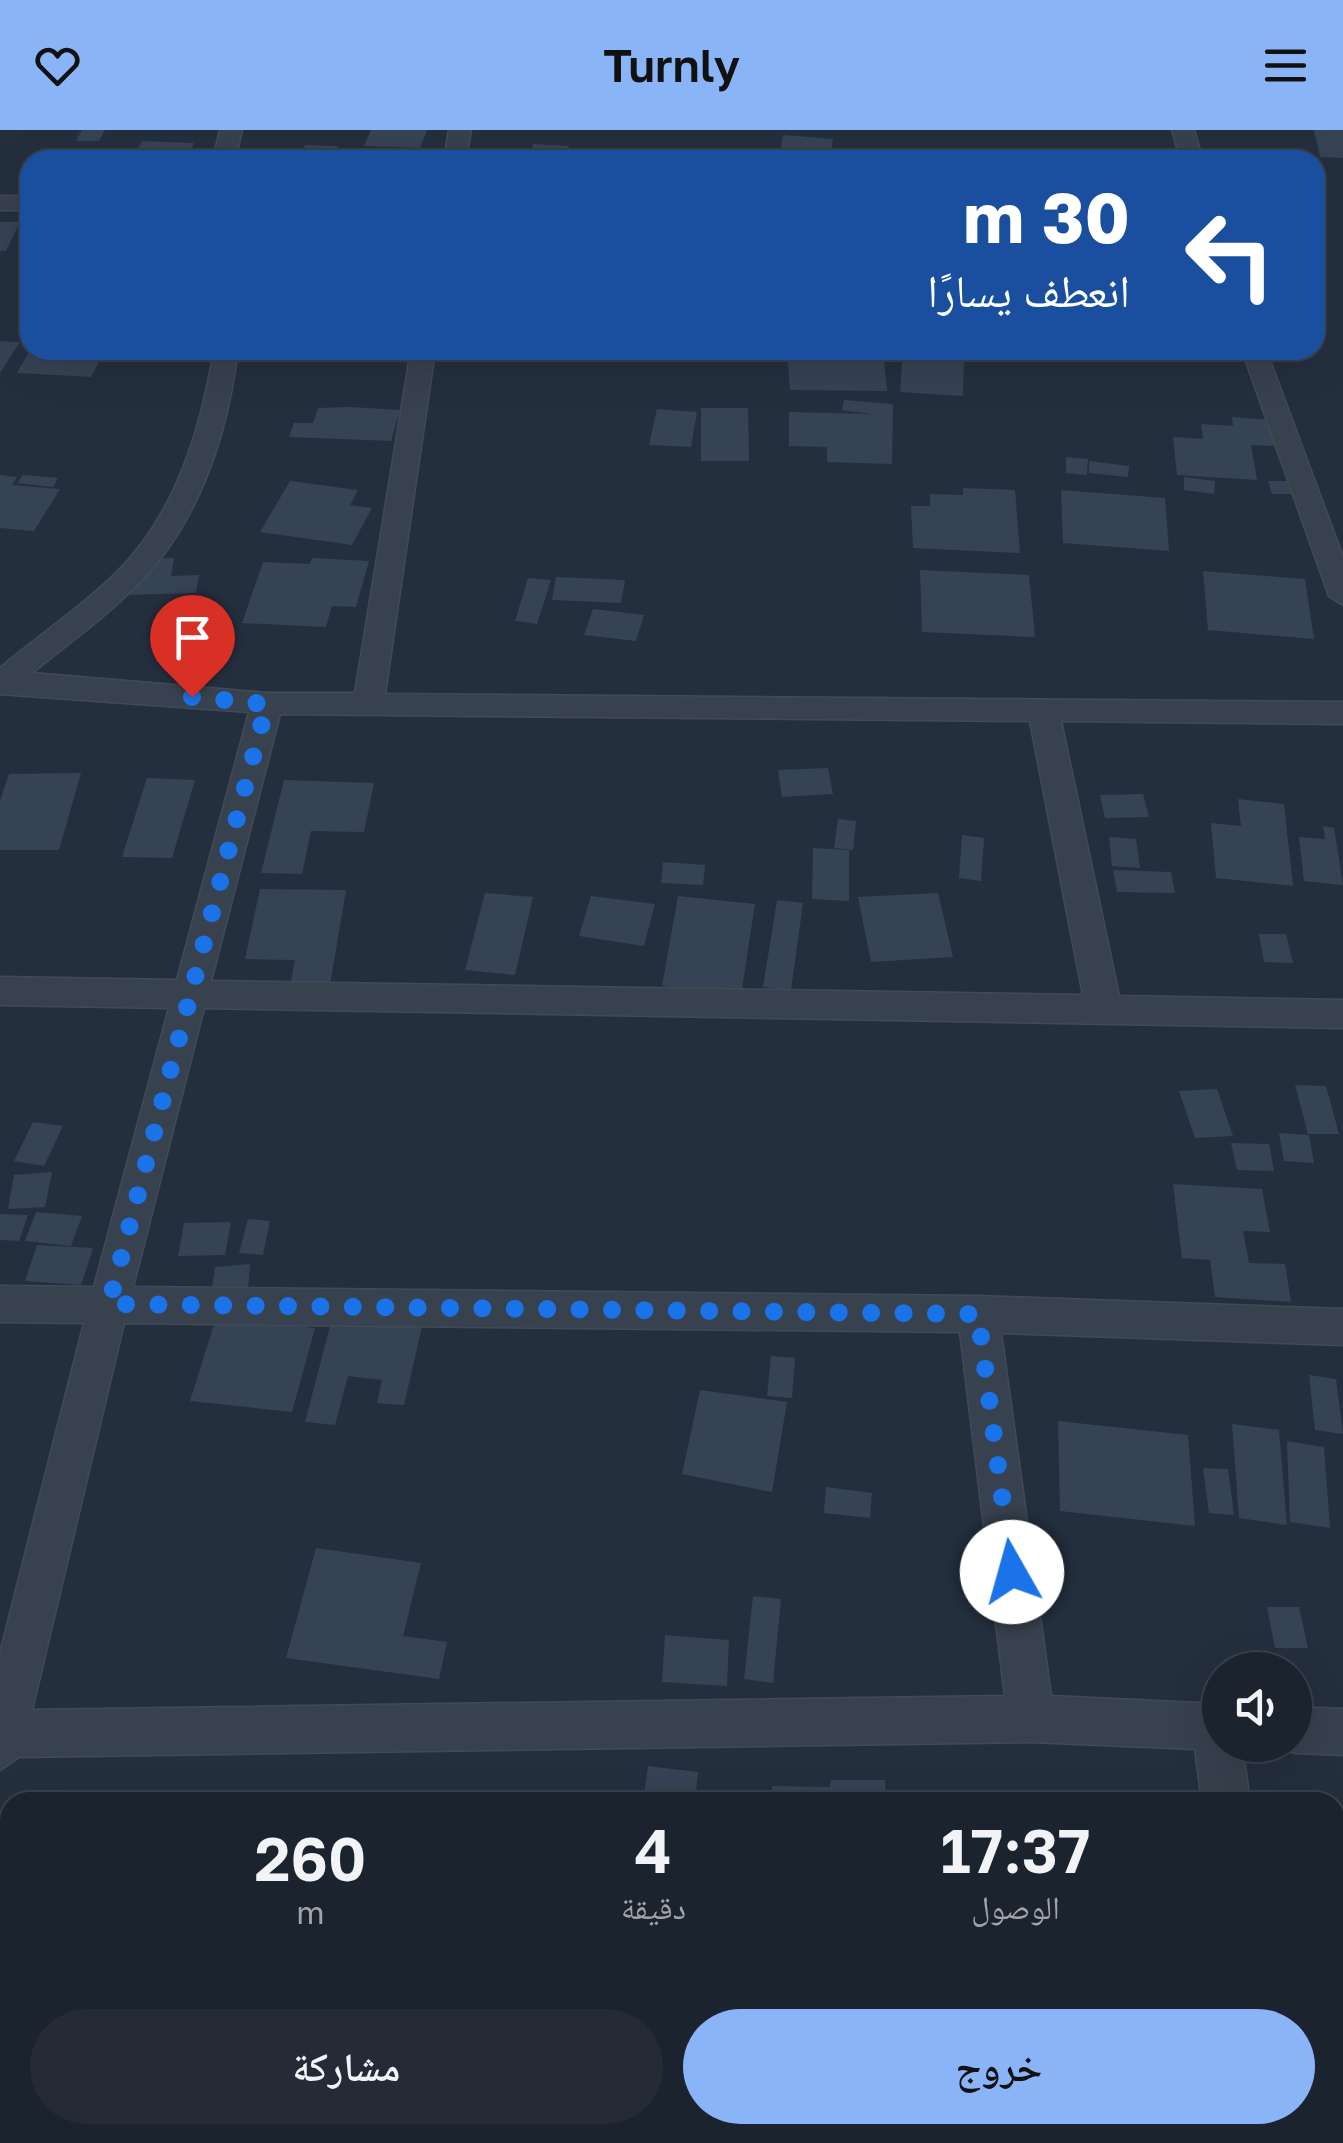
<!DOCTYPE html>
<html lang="ar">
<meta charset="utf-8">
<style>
body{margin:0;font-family:"Golos Text","Noto Naskh Arabic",sans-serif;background:#242b36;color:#f1f3f6;direction:rtl;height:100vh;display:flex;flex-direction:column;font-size:38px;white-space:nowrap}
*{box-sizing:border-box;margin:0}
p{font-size:32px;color:#a0a4aa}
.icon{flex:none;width:55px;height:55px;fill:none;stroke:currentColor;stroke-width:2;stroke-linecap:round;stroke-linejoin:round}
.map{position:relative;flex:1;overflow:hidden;direction:ltr}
.sheet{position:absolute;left:0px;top:1662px;width:1345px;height:352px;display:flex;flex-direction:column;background:#1b232e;border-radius:30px 30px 0 0;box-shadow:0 10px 40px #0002,0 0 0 2px #39404a;direction:rtl}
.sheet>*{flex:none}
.guide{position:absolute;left:20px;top:20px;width:1305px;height:210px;border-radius:30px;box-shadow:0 10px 40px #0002,0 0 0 2px #39404a;direction:rtl;background:#1a4fa0;color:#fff;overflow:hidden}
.tools{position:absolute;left:1202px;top:1522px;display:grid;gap:20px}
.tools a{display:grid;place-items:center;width:110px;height:110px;border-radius:50%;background:#1b232e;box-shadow:0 10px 40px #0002,0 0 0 2px #39404a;font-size:50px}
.pin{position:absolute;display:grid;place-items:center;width:85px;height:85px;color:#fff;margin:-102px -42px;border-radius:50% 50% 50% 0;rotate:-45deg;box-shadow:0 0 10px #0007}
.pin .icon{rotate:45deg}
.me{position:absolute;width:110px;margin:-55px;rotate:353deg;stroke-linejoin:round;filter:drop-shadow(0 0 8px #0008)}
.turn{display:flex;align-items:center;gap:35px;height:210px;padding:0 30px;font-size:45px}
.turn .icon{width:130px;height:130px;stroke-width:2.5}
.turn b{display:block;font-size:70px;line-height:85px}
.eta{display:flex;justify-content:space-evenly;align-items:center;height:170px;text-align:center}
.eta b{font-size:60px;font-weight:600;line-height:70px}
.action{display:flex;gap:20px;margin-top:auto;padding:20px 30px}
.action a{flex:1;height:115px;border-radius:60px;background:#8ab4f8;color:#111;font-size:40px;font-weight:600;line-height:115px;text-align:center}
.action a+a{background:#242b36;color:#f1f3f6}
header{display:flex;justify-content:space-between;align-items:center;height:130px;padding:0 30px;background:#8ab4f8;color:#111;font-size:45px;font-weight:600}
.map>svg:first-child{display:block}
.building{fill:#364354}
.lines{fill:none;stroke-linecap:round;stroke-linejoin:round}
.minor-casing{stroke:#414a57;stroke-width:3}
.minor{fill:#38414e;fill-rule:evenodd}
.route{stroke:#1a73e8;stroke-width:18;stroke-dasharray:0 32.4}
</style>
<header><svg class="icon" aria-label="menu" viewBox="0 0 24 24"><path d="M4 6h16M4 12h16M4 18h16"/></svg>Turnly<svg class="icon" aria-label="heart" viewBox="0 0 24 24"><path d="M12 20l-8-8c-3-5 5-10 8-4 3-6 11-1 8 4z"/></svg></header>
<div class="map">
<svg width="1343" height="2013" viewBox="0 0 1343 2013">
<rect width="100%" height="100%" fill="#242f3e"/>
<!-- building -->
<path class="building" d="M82 0H105L99 11H76Z
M371 0H427L420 18 364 16Z
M1314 0H1343V28L1320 27Z
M783 5 833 9 831 22 781 18Z
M142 11 194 13 191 20 138 18Z
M533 14 569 16 567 25 531 23Z
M305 15 338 16 336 24 303 23Z
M37 23H100L97 30H34Z
M0 92H20L6 121H0Z
M0 211 20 212 0 243Z
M30 220H105L91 247 17 243Z
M787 220H883L887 261 790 260Z
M903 220 941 222V230L964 231 963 266 900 262Z
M844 270 893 274 892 334 827 332V317L789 316V282L872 284 842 280Z
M318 278 350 277 400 280 391 311 289 307 294 293H313Z
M701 278H748L749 331H701Z
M657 279 697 282 691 317 649 315Z
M1232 287 1271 290 1275 316 1251 315 1257 350 1177 345 1173 307 1203 309 1201 294 1233 296Z
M1066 327 1088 329 1087 345 1066 343Z
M1089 331 1129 336 1128 347 1089 343Z
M0 345 17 347 12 355 60 359 34 401 0 398Z
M23 345 58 348 53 357 17 353Z
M1184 347 1215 351 1214 364 1184 360Z
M290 351 358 360 350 375 372 378 352 415 260 402Z
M1268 351H1297L1302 364H1272Z
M963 358 1015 360 1020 423 913 418 911 376H930V364L963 365Z
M1061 360 1165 368 1169 421 1063 413Z
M174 428 171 446 199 445 196 463 124 465 133 429Z
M312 428 369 431 356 477 332 476 326 497 242 493 263 432 310 434Z
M920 440 1029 445 1035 507 922 502Z
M1203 441 1305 449 1314 509 1208 500Z
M556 447 625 450 621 473 552 470Z
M528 448 551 450 537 494 515 491Z
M593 479 644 485 636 511 584 505Z
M828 638 833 664 782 667 778 640Z
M81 643 59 720H0V671L9 644Z
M147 648 195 650 172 728 122 727Z
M284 650 374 653 364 702 311 701 302 744 261 743Z
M1143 664 1149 687 1105 688 1100 665Z
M1238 669 1284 674 1293 756 1216 748 1211 693 1241 696Z
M838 689 856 691 853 720 834 718Z
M1323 696 1334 698 1343 755 1304 751 1299 707 1325 709Z
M962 705 984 708 981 751 959 748Z
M1109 707 1136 709 1140 738 1112 736Z
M813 718 849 720V771L812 769Z
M663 732 705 735 703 755 661 753Z
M1113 740 1171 742 1175 763 1117 762Z
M260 759 346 760 330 855H290L295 830 245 829Z
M485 763 533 767 515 845 465 840Z
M938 763 953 827 871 832 858 767Z
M591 766 655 774 644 816 579 806Z
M678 766 755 774 741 865 662 856Z
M777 770 803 773 791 860 763 857Z
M1259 804H1286L1293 833 1264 832Z
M1295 955 1326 956 1339 1004H1308Z
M1217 959 1233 1006 1195 1008 1179 961Z
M33 992 63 996 44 1036 14 1031Z
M1279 1003 1309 1005 1314 1033 1284 1031Z
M1231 1013 1269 1014 1274 1041 1237 1040Z
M52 1042 45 1077 8 1079 14 1045Z
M1173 1054 1262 1059 1270 1102 1243 1101 1249 1133 1285 1134 1291 1172 1215 1167 1210 1130 1182 1128Z
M36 1082 82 1086 71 1116 25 1111Z
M0 1084 28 1085 19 1111 0 1110Z
M248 1089 270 1091 263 1125 239 1123Z
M231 1092 225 1125 178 1126 184 1093Z
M37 1115 93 1118 81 1155 25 1151Z
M250 1134 248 1161 211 1164 215 1137Z
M335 1177 424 1188 404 1275 377 1273 382 1250 348 1246 335 1295 305 1292Z
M216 1188 315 1198 292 1282 190 1271Z
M771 1226 795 1228 792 1268 767 1266Z
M1309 1245 1336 1249 1343 1304 1315 1300Z
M700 1260 787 1272 772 1362 682 1344Z
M1058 1291 1188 1305 1195 1396 1060 1381Z
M1232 1294 1279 1300 1287 1395 1239 1388Z
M1287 1311 1324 1317 1330 1398 1290 1392Z
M1203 1338 1228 1339 1234 1385 1209 1383Z
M826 1357 872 1363 870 1388 824 1383Z
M316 1418 421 1433 403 1506 447 1512 439 1549 286 1528Z
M753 1466 781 1469 773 1553 744 1549Z
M1267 1477H1299L1308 1518H1275Z
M665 1505 729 1510 727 1556 662 1552Z
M648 1636 698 1642 695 1672H643Z
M831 1650H885L886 1672H773L772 1656 830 1657Z
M1113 1660 1188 1667 1189 1672H1113Z
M1335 1903 1343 1904V1989H1335Z
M154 2005H291L290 2013H152Z
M472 2005H585V2013H472Z
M935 2005H1042V2013H935Z
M1096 2005H1239V2013H1096Z"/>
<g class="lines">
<defs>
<path id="minor" d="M220 0H242L235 30H213Z
M449 0H471L466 30H444Z
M1172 0H1194L1203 30H1181Z
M0 66H30V80H0Z
M214 220H238C227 305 199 393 137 455 105 488 67 514 32 543L267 563H355L411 220H435L385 564 1343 572V594L1061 591 1119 866 1343 870V898L204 878 133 1157 978 1166 1343 1179V1215L1001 1203 1051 1566 1220 1574V1615H1242L1250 1672H1202L1195 1619 1031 1612 19 1627 0 1640V1523L84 1193 0 1192V1156L94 1157 169 878 0 875V847L177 850 249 582 0 564V538C39 505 82 477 118 441 176 383 201 299 214 220ZM280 584 1030 591 1083 865 211 851ZM124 1193 960 1202 1005 1566 32 1580Z
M1242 220H1266L1343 427V475L1329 466Z
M1295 1577 1343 1579V1625L1295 1623 1278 1617 1295 1615Z
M1242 2005H1296L1297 2013H1243Z"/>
</defs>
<!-- minor casing -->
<use href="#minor" class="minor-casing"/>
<!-- minor -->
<use href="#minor" class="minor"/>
</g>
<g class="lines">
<!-- route -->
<path class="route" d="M192 567 267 574 109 1174 978 1184 1012 1442"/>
</g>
</svg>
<div class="tools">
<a><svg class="icon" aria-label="sound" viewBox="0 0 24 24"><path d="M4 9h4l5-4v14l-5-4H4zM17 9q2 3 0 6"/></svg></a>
</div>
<div class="pin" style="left:192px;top:567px;background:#d93025"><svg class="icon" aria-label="arrive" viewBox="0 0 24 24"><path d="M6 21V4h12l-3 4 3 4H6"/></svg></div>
<svg class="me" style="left:1012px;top:1442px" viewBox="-20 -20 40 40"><circle r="19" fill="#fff"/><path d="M0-13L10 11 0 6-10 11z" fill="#1a73e8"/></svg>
<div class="guide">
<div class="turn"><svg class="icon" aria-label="left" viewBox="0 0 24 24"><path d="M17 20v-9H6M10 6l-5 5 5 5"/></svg><div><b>30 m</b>انعطف يسارًا</div></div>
</div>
<section class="sheet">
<div class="eta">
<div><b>17:37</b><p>الوصول</p></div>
<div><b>4</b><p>دقيقة</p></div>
<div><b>260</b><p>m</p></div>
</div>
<div class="action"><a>خروج</a><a>مشاركة</a></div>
</section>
</div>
